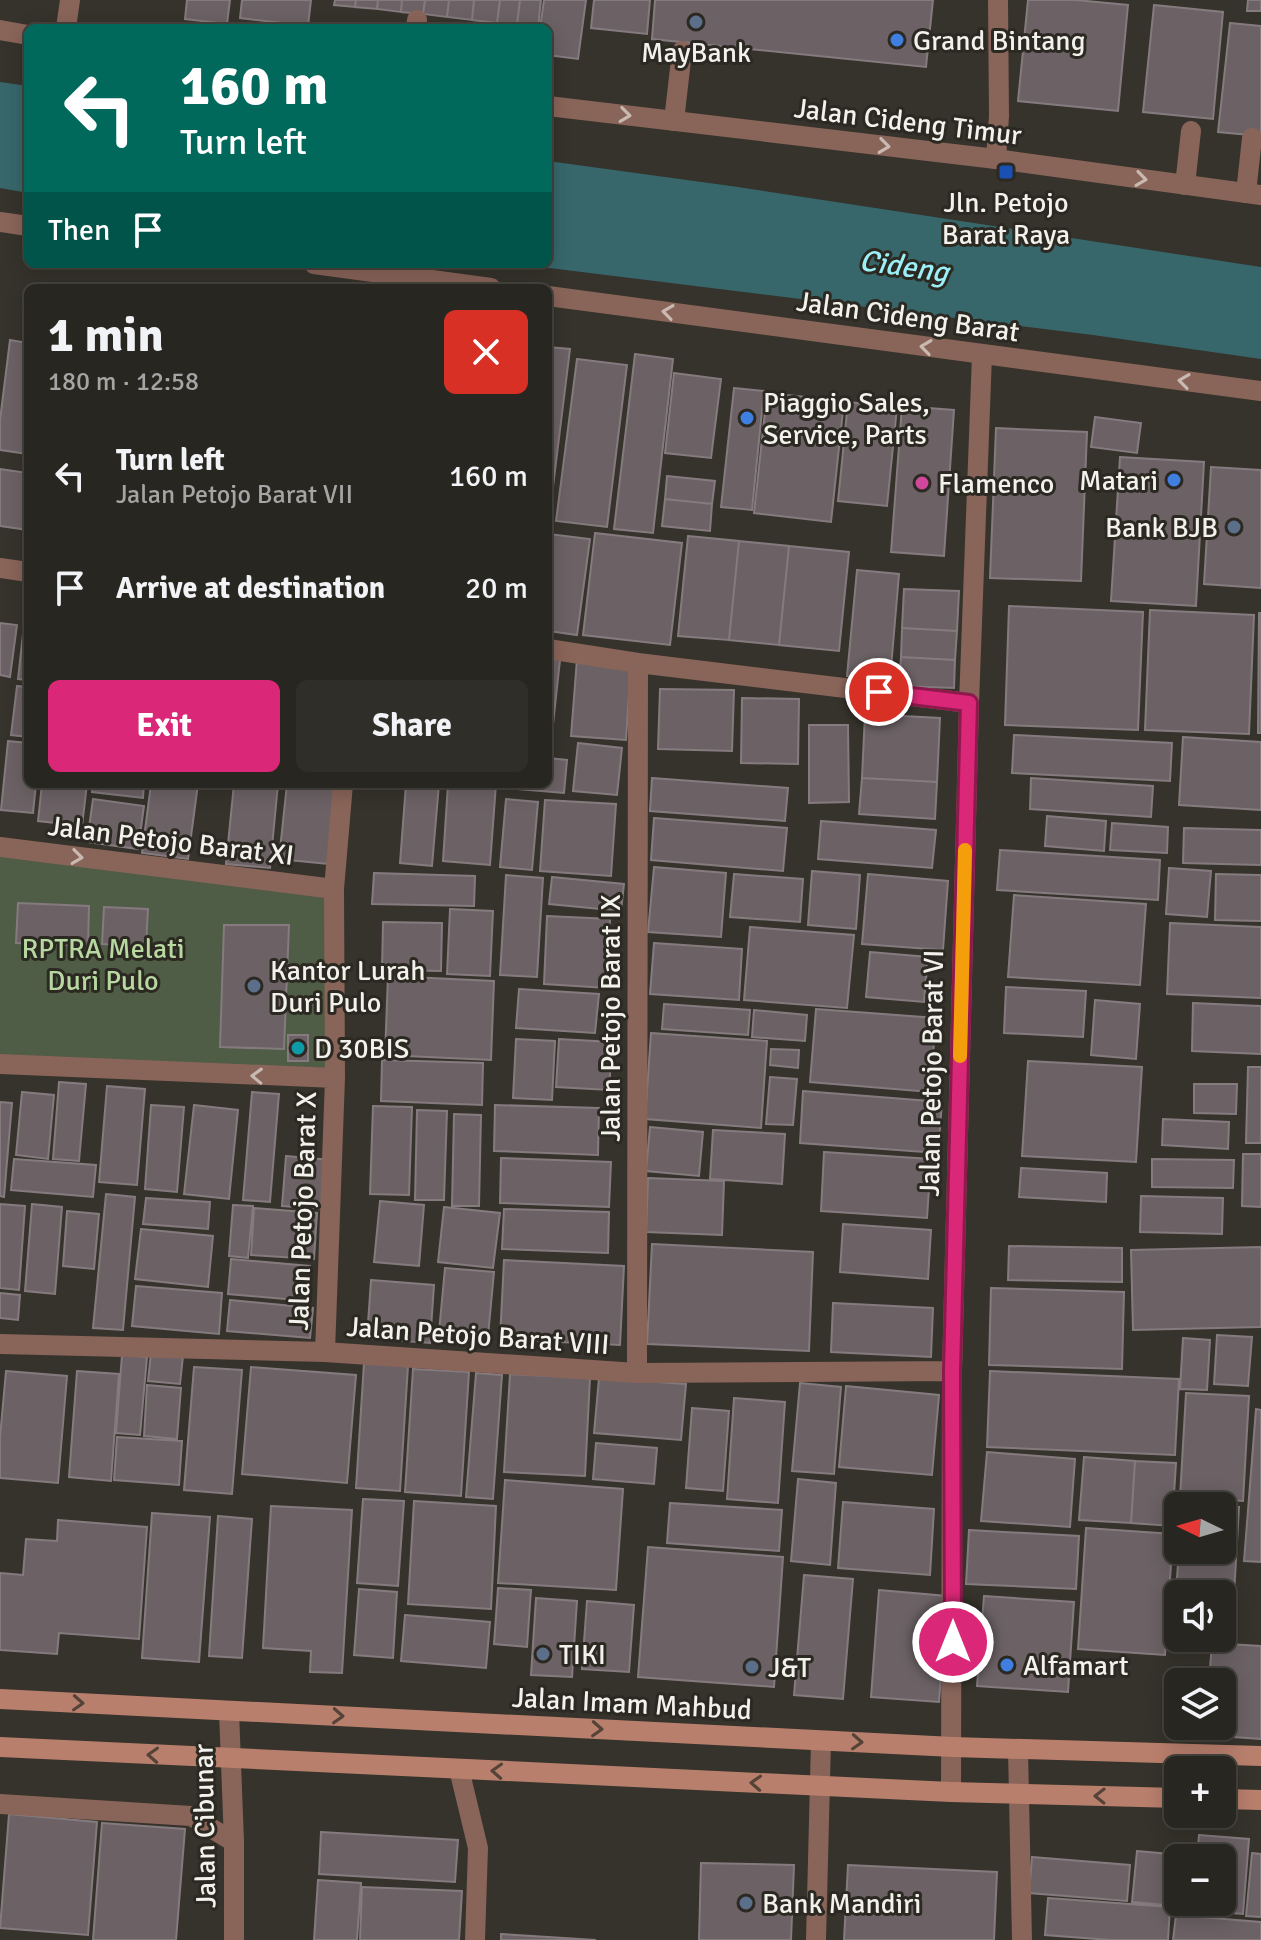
<!DOCTYPE html>
<meta charset="utf-8">
<style>
body{margin:0;font-family:Signika,sans-serif;background:#302e29;color:#f1f3f6;height:100vh;display:flex;flex-direction:column;font-size:30px;white-space:nowrap}
*{box-sizing:border-box;margin:0}
p{font-size:26px;color:#a5a5a5}
.icon{flex:none;width:44px;height:44px;fill:none;stroke:currentColor;stroke-width:2;stroke-linecap:round;stroke-linejoin:round}
.map{position:relative;flex:1;overflow:hidden}
.sheet{position:absolute;left:24px;top:284px;width:528px;height:504px;display:flex;flex-direction:column;background:#282620;border-radius:12px;box-shadow:0 4px 20px #0003,0 0 0 2px #44433e}
.sheet>*{flex:none}
.banner{position:absolute;left:24px;top:24px;width:528px;height:244px;border-radius:12px;box-shadow:0 4px 20px #0003,0 0 0 2px #44433e;background:#00695c;color:#fff;overflow:hidden}
.needle{width:52px;rotate:275deg}
.buttons{position:absolute;left:1164px;top:1492px;display:grid;gap:16px}
.buttons a{display:grid;place-items:center;width:72px;height:72px;border-radius:12px;background:#282620;box-shadow:0 4px 20px #0003,0 0 0 2px #44433e;font-size:40px}
.pin{position:absolute;display:grid;place-items:center;width:68px;height:68px;color:#fff;margin:-34px;border:4px solid #fff;border-radius:50%;box-shadow:0 2px 8px #0007}
.me{position:absolute;width:88px;margin:-44px;rotate:0deg;stroke-linejoin:round;filter:drop-shadow(0 0 6px #0008)}
.turn{display:flex;align-items:center;gap:28px;height:168px;padding:0 24px;font-size:36px}
.turn .icon{width:104px;height:104px;stroke-width:2.5}
.turn b{display:block;font-size:56px;line-height:68px}
.then{display:flex;align-items:center;height:76px;padding:0 24px;background:#0003;gap:16px;font-size:30px}
.round{display:grid;place-items:center;flex:none;width:84px;height:84px;border-radius:12px;background:#302e29}
.overview{display:flex;align-items:center;justify-content:space-between;height:136px;padding:0 24px}
h1{font-size:48px;font-weight:800;line-height:60px}
.button{display:flex;gap:16px;margin-top:auto;padding:16px 24px}
.button a{flex:1;height:92px;border-radius:12px;background:#db2777;color:#fff;font-size:32px;font-weight:800;line-height:92px;text-align:center}
.button a+a{background:#302e29;color:#f1f3f6}
ul{padding:0;list-style:none}
li{display:flex;align-items:center;gap:24px;height:112px;padding:0 24px}
li div{flex:1}
li b{display:block;font-size:30px}
li em{font-style:normal}
.map>svg:first-child{display:block}
.green{fill:#4f5c46}
.water{fill:#37676b}
.building{fill:#6c6266;stroke:#857b7f;stroke-width:2}
.lines{fill:none;stroke-linecap:round;stroke-linejoin:round}
.service{stroke:#896459;stroke-width:20}
.minor{stroke:#896459;stroke-width:20}
.tertiary{stroke:#896459;stroke-width:20}
.secondary{stroke:#b97f6d;stroke-width:20}
.oneway{stroke:#c8b9b1}
.oneway2{stroke:#564338}
.route-casing{stroke:#8e194d;stroke-width:20}
.route{stroke:#db2777;stroke-width:14}
.slow{stroke:#f59e0b;stroke-width:14}
.service-dot{fill:#5c6f8a;stroke:#2b2921;stroke-width:3}
.shop-dot{fill:#3f7fe0;stroke:#2b2921;stroke-width:3}
.transit-dot{fill:#1a4fb4;stroke:#2b2921;stroke-width:3}
.hotel-dot{fill:#d1479c;stroke:#2b2921;stroke-width:3}
.culture-dot{fill:#0f9aa8;stroke:#2b2921;stroke-width:3}
.labels{text-anchor:middle;stroke-width:6;stroke-linejoin:round;paint-order:stroke}
.poi-label{font-size:28px;fill:#f2f1ec;stroke:#2b2921;text-anchor:start}
.street-label{font-size:28px;fill:#f2f1ec;stroke:#2b2921}
.park-label{font-size:28px;fill:#b7d8a1;stroke:#2b2921}
.water-label{font-size:30px;font-style:italic;fill:#9bf0f7;stroke:#2b2921}
</style>
<div class="map">
<svg width="1261" height="1940" viewBox="0 0 1261 1940">
<rect width="100%" height="100%" fill="#35332b"/>
<!-- green -->
<path class="green" d="M0 847 334 889 335 1078 0 1062Z"/>
<!-- water -->
<path class="water" d="M0 82 28 86V193L0 188Z
M548 161 738 187 1261 267V359L1093 335 517 264H548Z"/>
<!-- building -->
<path class="building" d="M187 0H230L227 24 185 19Z
M242 0H311L308 26 240 18Z
M335 0H356L355 7 334 5Z
M356 0H378L377 9 355 7Z
M378 0H402L401 12 377 9Z
M402 0H425L423 14 401 12Z
M425 0H449L447 17 423 14Z
M449 0H474L472 20 447 17Z
M474 0H500L497 23 472 20Z
M500 0H520L517 25 497 23Z
M520 0H541L538 28 517 25Z
M544 0H586L578 59 548 55V28H540Z
M594 0H650L647 34 591 28Z
M655 0H933L926 67 652 39Z
M1028 0H1076L1128 5 1118 111 1018 101Z
M1248 0H1261V11H1247Z
M1154 5 1223 12 1213 119 1143 112Z
M1230 23 1261 26V136L1218 132Z
M10 340 28 343V454L0 450V420Z
M548 347 570 349 549 519H548Z
M635 354 673 359 653 533 614 529Z
M577 359 627 365 607 527 556 521Z
M674 373 721 379 711 458 665 453Z
M734 388 764 391 752 510 721 507Z
M767 393 844 401 831 522 754 513Z
M848 402 897 407 887 506 838 501Z
M902 406 954 410 944 556 891 552Z
M1095 417 1141 423 1137 453 1091 447Z
M996 428 1087 432 1081 581 990 578Z
M1120 457 1204 462 1196 606 1111 601Z
M1211 467 1261 470V588L1204 584Z
M0 469 28 473V530L0 526Z
M667 476 715 481 712 504 665 499Z
M665 499 712 504 710 531 662 526Z
M595 533 682 543 670 645 583 635Z
M549 534 590 539 577 635 548 631Z
M688 536 739 541 729 640 678 636Z
M739 541 789 546 779 645 729 640Z
M789 546 849 552 839 651 779 645Z
M857 570 899 574 890 680 847 676Z
M904 589 959 591 957 631 902 628Z
M1009 606 1143 612 1138 730 1005 725Z
M1150 610 1254 615 1249 734 1145 730Z
M1259 613H1261V733H1258Z
M0 623 17 625 10 677 0 675Z
M24 625H28V680L18 679Z
M902 628 957 631 955 660 901 657Z
M548 650 561 651 550 752 548 751Z
M901 657 955 660 954 688 899 686Z
M577 659 631 663 626 740 571 736Z
M17 686 28 687V737L11 735Z
M660 689 734 690 732 751 658 749Z
M742 698 799 699 798 764 741 763Z
M865 714 940 718 937 782 862 778Z
M809 725H848L849 802 809 803Z
M1014 735 1172 743 1170 781 1012 773Z
M1183 737 1261 742V810L1179 805Z
M8 741 28 743V784H36L33 813 1 810Z
M578 743 622 748 617 795 573 791Z
M548 758 567 760 564 793 504 788V784H548Z
M652 778 788 788 785 821 650 811Z
M862 778 937 782 935 819 859 814Z
M1031 778 1153 786 1151 817 1030 809Z
M42 784H87L82 826 38 821Z
M93 784H144L143 798 92 792Z
M151 784H198L188 859 142 853Z
M234 784H278L270 868 226 864Z
M287 784H336L328 864 279 859Z
M406 784H439L432 866 400 863Z
M448 784H496L490 865 443 861Z
M93 799 144 806 138 849 87 842Z
M506 799 538 802 532 870 500 867Z
M545 800 616 804 611 876 540 871Z
M1047 816 1106 821 1104 851 1045 846Z
M654 818 787 828 783 871 651 860Z
M821 821 936 830 932 868 818 859Z
M1112 823 1168 827 1167 853 1110 850Z
M1184 828 1261 830V865L1183 863Z
M1000 850 1160 860 1158 900 997 890Z
M654 867 726 873 721 937 648 932Z
M1169 868 1211 871 1207 917 1166 914Z
M812 871 860 875 856 929 808 925Z
M374 873 475 876 474 906 372 904Z
M734 874 803 879 800 922 730 917Z
M868 874 948 881 943 950 862 944Z
M1216 874 1261 875V921L1215 920Z
M506 875 543 878 537 977 500 975Z
M552 877 624 884 621 911 549 904Z
M1014 895 1146 904 1140 985 1008 977Z
M18 903 89 906 88 946 16 943Z
M104 907 148 909 146 946 102 944Z
M450 909 493 911 490 976 447 974Z
M547 916 610 919 607 988 544 984Z
M383 922 442 923 441 971 382 970Z
M1170 923 1261 927V998L1167 994Z
M224 925H289L284 1049 220 1047Z
M750 927 854 935 847 1008 744 1000Z
M654 943 742 949 739 1000 650 994Z
M870 952 928 957 924 1002 866 997Z
M388 976 494 981 491 1060 385 1055Z
M1006 987 1086 991 1083 1037 1004 1033Z
M519 989 599 994 595 1033 516 1028Z
M1095 1000 1140 1004 1136 1059 1091 1055Z
M1193 1003 1261 1006V1054L1192 1051Z
M664 1004 750 1010 748 1035 662 1029Z
M816 1009 936 1018 930 1092 810 1082Z
M754 1010 807 1015 805 1041 752 1037Z
M651 1033 767 1041 761 1128 645 1119Z
M288 1035H308V1061H288Z
M516 1039 555 1041 552 1100 513 1098Z
M559 1039 612 1042 609 1090 556 1087Z
M771 1049 799 1050 798 1068 770 1065Z
M382 1060 483 1063 482 1105 381 1101Z
M1028 1061 1142 1067 1136 1162 1022 1156Z
M1248 1067H1261V1143H1246Z
M770 1077 797 1079 793 1125 766 1124Z
M59 1082 86 1084 79 1161 53 1159Z
M1194 1084H1237L1236 1114 1194 1113Z
M107 1086 145 1089 137 1185 99 1182Z
M803 1091 942 1102 938 1153 800 1143Z
M22 1092 54 1095 48 1159 16 1155Z
M252 1092 279 1094 270 1202 243 1200Z
M0 1102 12 1103 4 1197 0 1196Z
M151 1105 184 1107 177 1192 145 1189Z
M194 1105 238 1110 229 1199 184 1194Z
M495 1105 599 1108 598 1155 494 1151Z
M373 1106 412 1107 409 1195 370 1194Z
M417 1110 447 1111 444 1200H415Z
M454 1114 481 1115 479 1206H452Z
M1163 1119 1229 1122 1228 1149 1162 1145Z
M650 1127 703 1132 699 1176 646 1171Z
M713 1130 785 1134 782 1184 710 1179Z
M824 1152 931 1159 927 1218 821 1211Z
M1243 1154H1261V1207L1242 1206Z
M286 1156 331 1160 326 1209 282 1206Z
M501 1158 611 1162 609 1207 500 1203Z
M14 1159 96 1165 93 1197 11 1190Z
M1152 1159 1234 1160 1233 1188 1152 1187Z
M1021 1168 1107 1173 1106 1202 1019 1197Z
M648 1178 724 1181 722 1235 646 1232Z
M106 1194 135 1197 123 1330 93 1328Z
M1141 1196 1223 1198 1222 1234 1140 1232Z
M146 1198 210 1202 208 1229 143 1224Z
M380 1201 424 1205 419 1266 374 1262Z
M0 1204 25 1206 19 1290 0 1288Z
M32 1204 62 1207 55 1294 25 1291Z
M233 1205 253 1206 248 1258 229 1256Z
M444 1207 500 1213 493 1268 438 1262Z
M254 1208 317 1213 314 1259 251 1255Z
M504 1209 609 1212 608 1253 502 1249Z
M67 1211 99 1214 94 1269 63 1266Z
M843 1224 931 1230 928 1279 840 1272Z
M141 1229 213 1236 208 1287 135 1279Z
M652 1244 813 1252 809 1351 647 1344Z
M1009 1246 1122 1248V1282L1008 1280Z
M1261 1247V1327L1133 1330 1131 1250Z
M231 1259 310 1266 307 1301 228 1294Z
M504 1260 624 1266 620 1345 500 1339Z
M445 1268 494 1272 488 1336 439 1332Z
M371 1280 434 1285 430 1343 367 1338Z
M136 1286 222 1293 219 1334 132 1326Z
M991 1288 1124 1292 1122 1369 989 1365Z
M0 1293 20 1295 18 1320 0 1318Z
M230 1300 313 1308 310 1338 227 1331Z
M833 1303 933 1308 931 1357 831 1352Z
M1217 1335 1252 1337 1248 1386 1214 1384Z
M1183 1338 1210 1340 1207 1390 1180 1389Z
M151 1353 183 1356 180 1384 148 1381Z
M122 1355 147 1357 140 1435 116 1433Z
M364 1363 408 1366 400 1491 356 1488Z
M194 1367 242 1370 232 1494 184 1490Z
M251 1367 356 1375 347 1483 242 1474Z
M413 1369 469 1372 461 1496 405 1492Z
M6 1371 67 1376 58 1483 0 1478V1437Z
M77 1371 119 1374 111 1481 69 1477Z
M990 1371 1179 1379 1175 1455 987 1447Z
M476 1373 502 1375 493 1499 466 1497Z
M510 1374 590 1378 585 1476 504 1472Z
M599 1378 686 1384 681 1440 594 1433Z
M800 1383 841 1387 834 1474 792 1471Z
M147 1385 181 1388 177 1439 144 1436Z
M846 1386 939 1395 932 1475 839 1467Z
M1186 1393 1249 1396 1243 1501 1180 1497Z
M734 1398 785 1402 778 1503 727 1499Z
M692 1408 729 1411 723 1491 686 1488Z
M1256 1409 1261 1410V1562L1244 1561Z
M117 1437 182 1441 179 1485 114 1480Z
M596 1443 657 1448 654 1484 593 1479Z
M987 1452 1075 1459 1070 1527 981 1521Z
M1084 1457 1135 1461 1131 1523 1079 1520Z
M1135 1461 1176 1463 1172 1526 1131 1523Z
M798 1479 836 1483 830 1565 791 1561Z
M505 1480 623 1489 616 1590 498 1583Z
M363 1499 404 1501 398 1586 357 1583Z
M414 1501 496 1506 491 1609 408 1604Z
M843 1502 934 1509 930 1575 838 1568Z
M670 1503 782 1510 779 1551 667 1543Z
M271 1506 352 1510 342 1673 310 1672 311 1651 263 1648Z
M1222 1506 1239 1507 1234 1595 1176 1592 1179 1550H1222Z
M152 1513 210 1517 199 1662 142 1658Z
M218 1516 252 1519 242 1658 209 1656Z
M58 1520 147 1527 139 1639 59 1633 57 1654 0 1650V1573L23 1575 26 1539 57 1541Z
M1086 1528 1173 1534 1165 1655 1078 1649Z
M969 1530 1079 1536 1076 1589 966 1584Z
M648 1547 783 1557 774 1687 638 1677Z
M804 1575 853 1579 843 1699 794 1695Z
M498 1588 531 1590 527 1647 494 1644Z
M359 1589 397 1592 393 1658 354 1655Z
M879 1590 947 1596 939 1702 871 1697Z
M984 1596 1074 1602 1068 1692 977 1686Z
M536 1598 577 1601 572 1677 531 1675Z
M587 1601 634 1605 629 1672 582 1669Z
M405 1615 490 1622 486 1668 401 1661Z
M1212 1643 1261 1646V1739L1205 1735 1206 1726H1222V1682H1209Z
M9 1814 97 1822 88 1935 0 1928Z
M102 1823 185 1829 176 1940H93Z
M321 1832 458 1840 455 1882 319 1874Z
M1199 1835 1249 1839 1243 1914 1193 1910V1902H1222V1858H1197Z
M1137 1851 1193 1856 1178 1858V1902H1189L1188 1907 1132 1902Z
M1252 1853 1261 1854V1917L1246 1916Z
M1032 1857 1130 1865 1127 1901 1029 1893Z
M701 1863 794 1865 791 1940H699Z
M848 1865 997 1872 994 1940H844Z
M318 1880 361 1883 357 1940H314Z
M362 1887 462 1891 459 1940H360Z
M1048 1898 1170 1907 1168 1940H1110L1045 1935Z
M1176 1915 1261 1922V1940H1173Z
M501 1934 596 1940H501Z"/>
<g class="lines">
<!-- service -->
<path class="service" d="M66 28 70 0
M416 28 417 20
M674 121 682 51
M1185 185 1191 131
M1246 193 1252 138
M459 1769 478 1848 475 1940
M0 1804 191 1816 234 1842
M816 1940 821 1741"/>
<!-- minor -->
<path class="minor" d="M996 159 999 116 998 0
M0 568 28 572
M548 649 638 663 969 703
M0 847 334 889
M0 1064 335 1078
M0 1344 325 1352 637 1373 952 1371
M325 1352 335 1078 334 889 343 784
M637 1373 638 663
M229 1711 234 1842V1940
M1018 1749 1022 1940
M951 1792 952 1371 969 703 982 355"/>
<!-- tertiary -->
<path class="tertiary" d="M0 30 28 35
M548 106 996 159 1261 195
M0 222 28 226
M314 264 491 288
M548 296 1261 391"/>
<!-- secondary -->
<path class="secondary" d="M0 1699 953 1747 1261 1756
M0 1747 951 1792 1178 1798
M1222 1799 1261 1800"/>
</g>
<!-- one-way arrows -->
<defs><path id="oneway-chevron" d="M-2-3.5L2.5 0L-2 3.5" fill="none" stroke-width="1.6" stroke-linecap="round" stroke-linejoin="round" transform="scale(2)"/></defs>
<g class="oneway">
<use href="#oneway-chevron" transform="translate(625 115) rotate(7)"/>
<use href="#oneway-chevron" transform="translate(884 146) rotate(7)"/>
<use href="#oneway-chevron" transform="translate(1141 179) rotate(8)"/>
<use href="#oneway-chevron" transform="translate(668 312) rotate(-172)"/>
<use href="#oneway-chevron" transform="translate(926 347) rotate(-172)"/>
<use href="#oneway-chevron" transform="translate(1184 381) rotate(-172)"/>
<use href="#oneway-chevron" transform="translate(77 857) rotate(7)"/>
<use href="#oneway-chevron" transform="translate(257 1076) rotate(-178)"/>
</g>
<g class="oneway2">
<use href="#oneway-chevron" transform="translate(78 1703) rotate(3)"/>
<use href="#oneway-chevron" transform="translate(338 1716) rotate(3)"/>
<use href="#oneway-chevron" transform="translate(597 1729) rotate(3)"/>
<use href="#oneway-chevron" transform="translate(857 1742) rotate(3)"/>
<use href="#oneway-chevron" transform="translate(153 1755) rotate(-177)"/>
<use href="#oneway-chevron" transform="translate(497 1771) rotate(-177)"/>
<use href="#oneway-chevron" transform="translate(756 1783) rotate(-177)"/>
<use href="#oneway-chevron" transform="translate(1100 1796) rotate(-179)"/>
</g>
<g class="lines">
<defs>
<path id="route" d="M879 692 969 703 952 1371 953 1642"/>
</defs>
<!-- route casing -->
<use href="#route" class="route-casing"/>
<!-- route -->
<use href="#route" class="route"/>
<!-- slow -->
<path class="slow" d="M960 1056 965 850"/>
</g>
<!-- markers -->
<g class="service-dot">
<circle cx="696" cy="22" r="8"/>
<circle cx="1234" cy="527" r="8"/>
<circle cx="254" cy="986" r="8"/>
<circle cx="543" cy="1654" r="8"/>
<circle cx="752" cy="1667" r="8"/>
<circle cx="746" cy="1903" r="8"/>
</g>
<g class="shop-dot">
<circle cx="897" cy="40" r="8"/>
<circle cx="747" cy="418" r="8"/>
<circle cx="1174" cy="480" r="8"/>
<circle cx="1007" cy="1665" r="8"/>
</g>
<rect class="transit-dot" x="998" y="164" width="16" height="16" rx="4"/>
<circle class="hotel-dot" cx="922" cy="483" r="8"/>
<circle class="culture-dot" cx="298" cy="1048" r="8"/>
<g class="labels">
<!-- poi labels -->
<g class="poi-label">
<text x="913" y="50">Grand Bintang</text>
<text x="696" y="62" text-anchor="middle">MayBank</text>
<text x="1006" y="212" text-anchor="middle">Jln. Petojo<tspan x="1006" dy="32">Barat Raya</tspan></text>
<text x="763" y="412">Piaggio Sales,<tspan x="763" dy="32">Service, Parts</tspan></text>
<text x="1158" y="490" text-anchor="end">Matari</text>
<text x="938" y="493">Flamenco</text>
<text x="1218" y="537" text-anchor="end">Bank BJB</text>
<text x="270" y="980">Kantor Lurah<tspan x="270" dy="32">Duri Pulo</tspan></text>
<text x="314" y="1058">D 30BIS</text>
<text x="559" y="1664">TIKI</text>
<text x="1023" y="1675">Alfamart</text>
<text x="768" y="1677">J&amp;T</text>
<text x="762" y="1913">Bank Mandiri</text>
</g>
<!-- street labels -->
<g class="street-label">
<text transform="translate(908 121) rotate(7)" y="10">Jalan Cideng Timur</text>
<text transform="translate(908 316) rotate(8)" y="10">Jalan Cideng Barat</text>
<text transform="translate(171 840) rotate(7)" y="10">Jalan Petojo Barat XI</text>
<text transform="translate(610 1018) rotate(-90)" y="10">Jalan Petojo Barat IX</text>
<text transform="translate(931 1073) rotate(-89)" y="10">Jalan Petojo Barat VI</text>
<text transform="translate(302 1211) rotate(-88)" y="10">Jalan Petojo Barat X</text>
<text transform="translate(478 1335) rotate(4)" y="10">Jalan Petojo Barat VIII</text>
<text transform="translate(632 1703) rotate(3)" y="10">Jalan Imam Mahbud</text>
<text transform="translate(204 1826) rotate(-91)" y="10">Jalan Cibunar</text>
</g>
<!-- park labels -->
<g class="park-label">
<text x="103" y="958">RPTRA Melati<tspan x="103" dy="32">Duri Pulo</tspan></text>
</g>
<!-- water labels -->
<g class="water-label">
<text transform="translate(904 266) rotate(8)" y="10">Cideng</text>
</g>
</g>
</svg>
<div class="buttons">
<a><svg class="needle" viewBox="-14 -14 28 28"><path d="M0-13l5 13h-10z" fill="#e53935"/><path d="M0 13l5-13h-10z" fill="#a5a5a5"/></svg></a>
<a><svg class="icon" aria-label="sound" viewBox="0 0 24 24"><path d="M4 9h4l5-4v14l-5-4H4zM17 9q2 3 0 6"/></svg></a>
<a><svg class="icon" aria-label="layers" viewBox="0 0 24 24"><path d="M12 4l9 5-9 5-9-5zM3 14l9 5 9-5"/></svg></a>
<a>+</a>
<a>−</a>
</div>
<div class="pin" style="left:879px;top:692px;background:#d93025"><svg class="icon" aria-label="arrive" viewBox="0 0 24 24"><path d="M6 21V4h12l-3 4 3 4H6"/></svg></div>
<svg class="me" style="left:953px;top:1642px" viewBox="-20 -20 40 40"><circle r="17" fill="#db2777" stroke="#fff" stroke-width="3"/><path d="M0-11L8 9 0 5-8 9z" fill="#fff"/></svg>
<div class="banner">
<div class="turn"><svg class="icon" aria-label="left" viewBox="0 0 24 24"><path d="M17 20v-9H6M10 6l-5 5 5 5"/></svg><div><b>160 m</b>Turn left</div></div>
<div class="then">Then<svg class="icon" aria-label="arrive" viewBox="0 0 24 24"><path d="M6 21V4h12l-3 4 3 4H6"/></svg></div>
</div>
<section class="sheet">
<div class="overview"><div><h1>1 min</h1><p>180 m · 12:58</p></div><a class="round" style="background:#d93025;color:#fff"><svg class="icon" aria-label="close" viewBox="0 0 24 24"><path d="M6 6l12 12M18 6L6 18"/></svg></a></div>
<ul>
<li><svg class="icon" aria-label="left" viewBox="0 0 24 24"><path d="M17 20v-9H6M10 6l-5 5 5 5"/></svg><div><b>Turn left</b><p>Jalan Petojo Barat VII</p></div><em>160 m</em></li>
<li><svg class="icon" aria-label="arrive" viewBox="0 0 24 24"><path d="M6 21V4h12l-3 4 3 4H6"/></svg><div><b>Arrive at destination</b></div><em>20 m</em></li>
</ul>
<div class="button"><a>Exit</a><a>Share</a></div>
</section>
</div>
